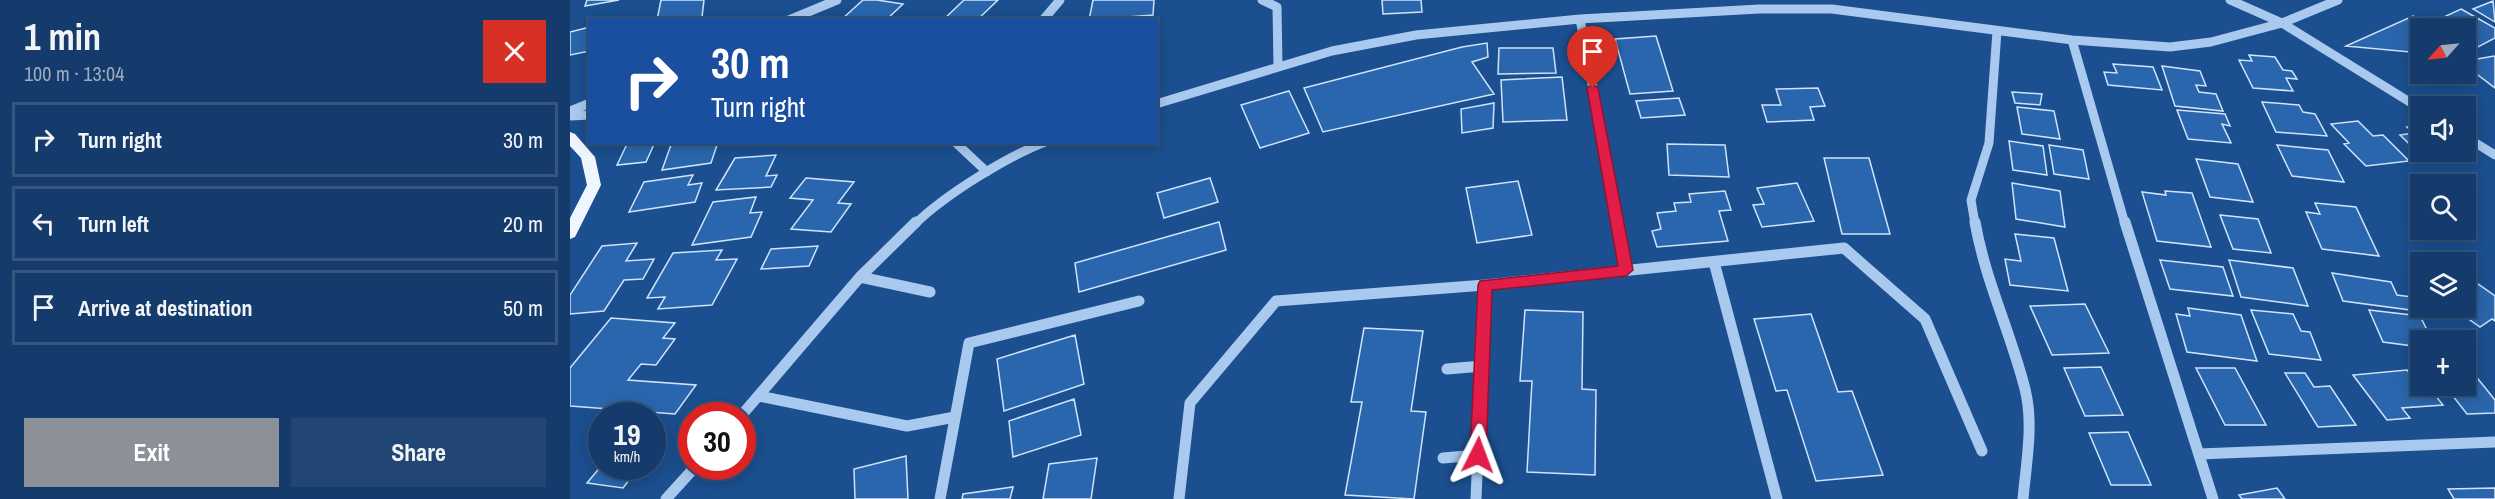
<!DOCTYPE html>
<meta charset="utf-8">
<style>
body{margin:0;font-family:"Archivo Narrow",sans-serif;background:#214673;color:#f1f3f6;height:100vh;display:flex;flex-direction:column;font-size:22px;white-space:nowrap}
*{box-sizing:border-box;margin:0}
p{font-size:20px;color:#9dadc1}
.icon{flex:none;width:33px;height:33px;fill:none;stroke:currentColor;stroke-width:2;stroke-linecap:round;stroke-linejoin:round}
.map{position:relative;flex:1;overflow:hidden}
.panel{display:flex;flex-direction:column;background:#143b6b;width:570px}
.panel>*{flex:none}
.top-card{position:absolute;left:18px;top:18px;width:570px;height:126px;border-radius:0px;box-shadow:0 3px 15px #0003,0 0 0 2px #33557e;background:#1a4fa0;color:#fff;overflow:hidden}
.needle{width:39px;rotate:243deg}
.buttons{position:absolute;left:1840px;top:18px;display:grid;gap:12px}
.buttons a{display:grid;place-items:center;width:66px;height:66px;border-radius:0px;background:#143b6b;box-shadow:0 3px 15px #0003,0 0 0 2px #33557e;font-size:30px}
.speed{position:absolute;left:18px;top:402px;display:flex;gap:12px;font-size:30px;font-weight:700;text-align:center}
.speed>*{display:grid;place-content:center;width:78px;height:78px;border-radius:50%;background:#143b6b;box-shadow:0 3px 15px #0003,0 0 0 2px #33557e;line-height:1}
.speed small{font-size:15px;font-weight:400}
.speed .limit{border:9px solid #d22;background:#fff;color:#111}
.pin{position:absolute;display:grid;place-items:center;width:51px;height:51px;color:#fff;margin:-62px -26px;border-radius:50% 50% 50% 0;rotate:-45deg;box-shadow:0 0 6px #0007}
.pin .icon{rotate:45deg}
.me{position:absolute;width:66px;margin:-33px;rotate:3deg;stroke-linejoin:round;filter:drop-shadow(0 0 4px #0008)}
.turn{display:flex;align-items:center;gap:21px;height:126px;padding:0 24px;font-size:27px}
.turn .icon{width:78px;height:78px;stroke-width:2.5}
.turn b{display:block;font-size:42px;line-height:51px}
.round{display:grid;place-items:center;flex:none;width:63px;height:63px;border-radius:0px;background:#214673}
.summary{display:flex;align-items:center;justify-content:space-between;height:102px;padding:0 24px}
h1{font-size:36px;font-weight:800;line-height:45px}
.button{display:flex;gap:12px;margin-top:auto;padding:12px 24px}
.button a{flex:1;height:69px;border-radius:0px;background:#8c9099;color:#fff;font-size:24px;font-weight:800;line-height:69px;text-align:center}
.button a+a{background:#214673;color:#f1f3f6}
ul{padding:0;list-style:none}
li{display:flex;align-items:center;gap:18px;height:75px;margin:0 12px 9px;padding:0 12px;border:3px solid #33557e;border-radius:0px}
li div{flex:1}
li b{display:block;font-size:22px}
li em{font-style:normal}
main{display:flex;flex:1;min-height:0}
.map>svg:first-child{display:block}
.building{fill:#2a66ad;stroke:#cfe3fa;stroke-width:1.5}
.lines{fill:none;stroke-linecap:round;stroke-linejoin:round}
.minor-far1{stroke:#a9c9ee;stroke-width:9}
.minor{stroke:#a9c9ee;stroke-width:11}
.major{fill:#f0f6ff;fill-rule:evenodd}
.route{fill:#e11d48;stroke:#92132f;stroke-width:1.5}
</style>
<main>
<section class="panel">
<div class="summary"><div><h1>1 min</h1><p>100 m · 13:04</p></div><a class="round" style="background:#d93025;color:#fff"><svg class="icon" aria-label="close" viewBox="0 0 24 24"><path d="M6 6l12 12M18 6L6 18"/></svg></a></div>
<ul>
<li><svg class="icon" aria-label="right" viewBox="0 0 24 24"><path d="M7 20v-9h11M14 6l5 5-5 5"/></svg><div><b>Turn right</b></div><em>30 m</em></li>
<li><svg class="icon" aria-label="left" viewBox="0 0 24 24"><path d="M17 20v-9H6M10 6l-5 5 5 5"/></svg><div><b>Turn left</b></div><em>20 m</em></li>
<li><svg class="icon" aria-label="arrive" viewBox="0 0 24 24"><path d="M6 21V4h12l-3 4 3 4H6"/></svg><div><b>Arrive at destination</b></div><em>50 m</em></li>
</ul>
<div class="button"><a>Exit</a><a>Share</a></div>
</section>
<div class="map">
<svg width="1925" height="499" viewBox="0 0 1925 499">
<rect width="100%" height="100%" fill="#1b4f8f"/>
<!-- building -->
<path class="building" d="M17 0H49L15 6Z
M91 0H134L132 17 87 20Z
M293 0H307L333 4 316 20H271Z
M394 0H428L407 20H373Z
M523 0H584L583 15 519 20Z
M812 0H851L852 12 813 14Z
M1923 1 1925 22 1903 9Z
M1891 9 1925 28V38L1908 47 1896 40V28H1876L1863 22Z
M1843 16 1864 28H1851V53L1776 46Z
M20 27V51L0 55V32Z
M1086 36 1103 91 1060 94 1045 39Z
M917 43 918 57 902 62 924 94 753 132 734 88 892 47Z
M929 48H983L986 73 928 74Z
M1679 55 1705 57 1713 70 1722 71 1727 79 1716 78 1723 91 1683 88 1669 60 1682 61Z
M1924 56 1925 57V88L1896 66V61Z
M1543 64 1583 67 1592 90 1538 85 1534 72 1547 73Z
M1592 66 1630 71 1636 86 1626 85 1629 92 1646 94 1653 111 1605 106Z
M992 77 997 120 933 122 931 80Z
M1248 88 1255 106 1240 107 1244 120 1197 122 1192 105H1211L1206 89Z
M719 91 739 133 690 148 671 105Z
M1442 92 1472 94 1470 105 1445 103Z
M1109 98 1115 115 1071 118 1066 101Z
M1692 102 1729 105 1733 112 1745 114 1757 136 1706 132Z
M924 103 923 128 892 133 891 109Z
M1447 107 1484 111 1490 139 1452 134Z
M1607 110 1655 114 1660 126 1652 124 1661 143 1618 139Z
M1788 121 1803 136 1813 135 1839 161 1796 166 1774 144 1779 143 1761 124Z
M1851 126V152H1883L1892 160 1859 163 1830 135 1844 133 1837 127Z
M1439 141 1473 146 1477 175 1443 170Z
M58 142H85L76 162 47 165Z
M102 142H148L141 163 92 170Z
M1097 144 1155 145 1159 177 1099 175Z
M1479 145 1513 150 1519 179 1484 174Z
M1707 145 1758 150 1774 182 1722 176Z
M206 155 196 176 207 175 201 187 146 190 165 158Z
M1254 158H1299L1320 234H1272Z
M1626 159 1668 164 1683 202 1640 197Z
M123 175 118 185 132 183 125 202 59 212 74 182Z
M236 178 284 182 268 203 281 204 261 232 221 229 243 200 220 198Z
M640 178 648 202 594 218 587 193Z
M948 181 962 235 907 243 896 188Z
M1227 183 1244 221 1192 227 1183 205 1194 204 1187 188Z
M1442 183 1490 191 1495 227 1446 219Z
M1155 191 1161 210 1149 211 1158 241 1087 247 1082 231 1091 229 1087 213 1106 211 1104 203 1121 202 1119 194Z
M1595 191 1622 193 1641 247 1587 241 1572 192 1596 195Z
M186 197 180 213 192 212 181 237 122 245 143 202Z
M1745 203 1786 207 1809 256 1752 249 1736 212 1750 214Z
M1650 215 1688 219 1701 253 1663 249Z
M649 222 656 250 509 292 505 263Z
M1445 234 1484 238 1498 291 1440 285 1435 259 1451 261Z
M67 243 56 261 84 259 73 279 54 280 34 311 0 314V295L32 246Z
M248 246 239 266 191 269 201 249Z
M152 250 146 260 167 259 142 305 88 309 95 297 77 298 103 253Z
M1590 260 1653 267 1663 296 1600 289Z
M1659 260 1723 268 1738 306 1671 297Z
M1896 267 1904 272 1897 276 1925 296V321L1922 319 1910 327 1883 308H1896Z
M1762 273 1821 282 1827 295 1842 297 1848 311 1773 301Z
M1515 304 1539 353 1482 355 1460 306Z
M1618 308 1671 315 1687 361 1617 352 1606 314 1620 316Z
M955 310 1013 312 1012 389 1026 390 1025 475 957 472 962 381H950Z
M1681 310 1723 314 1731 331 1740 332 1751 360 1699 354Z
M1799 310 1850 316 1862 340H1849L1851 347 1813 342Z
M1241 314 1268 392 1282 391 1313 475 1246 481 1217 390 1206 391 1184 319Z
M41 318 105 323 93 338 105 339 86 365 71 364 58 380 126 385 105 414 0 406V368Z
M794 328 853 331 841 411 856 412 844 499 775 495 792 402H781Z
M505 335 514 384 434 411 427 359Z
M1896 364 1925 400V413L1897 414 1875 386H1896Z
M1531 367 1553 415 1515 416 1494 368Z
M1626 368H1665L1696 425H1655Z
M1837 370 1848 384 1858 386 1873 405 1832 408 1840 418 1817 420 1783 375Z
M1715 373H1735L1744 387 1760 386 1786 425 1748 427Z
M504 399 511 435 443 457 439 421Z
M1558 432 1581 485H1541L1519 433Z
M336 456 338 499H285L284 469Z
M527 458 521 499H473L479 464Z
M32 465V466H70L53 488 17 483Z
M443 487 440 499H392L393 494Z
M1707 488 1715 499H1672L1669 495Z
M1925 488V499H1884L1878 489Z"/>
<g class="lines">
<!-- minor-far1 -->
<path class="minor-far1" d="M692 0 707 7 708 67
M1660 0 1712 23 1851 109
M1010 19 1048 224
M219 20 267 0
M473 20 490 0
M1502 40 1555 224
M586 104 762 51 846 35 1010 19 1189 9H1262L1502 40 1600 47 1641 42 1712 23 1768 0
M0 111 20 103
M0 116 20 115
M1896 137 1925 155
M385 142 417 172
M345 224C375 195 436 157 475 142
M1405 224 1401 200 1419 143 1427 31"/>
<!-- minor -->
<path class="minor" d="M1047 222 1056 270
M1405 222C1415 280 1441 333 1455 389 1464 424 1456 464 1453 499
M1555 222 1643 499
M1144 262 1207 499
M290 277 360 292
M877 369 912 366
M189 396 337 426 385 417
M171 416 290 277 346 222
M1629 454 1925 442
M873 458 908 455
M96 499 126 466
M370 499 399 343 569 301
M609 499 620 403 706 301 915 285 1274 248 1355 319 1412 451
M906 499 915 285"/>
<!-- major -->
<path class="major" d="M0 132 5 134 25 157 31 185 5 237 0 239V218L17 185 11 158 0 146Z"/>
</g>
<!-- route -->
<path class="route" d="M1023 84 1028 88 1063 270 1056 276 922 290 916 455 914 460 908 462 902 460 900 455 908 285 910 281 1048 266 1017 88Z"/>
</svg>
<div class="buttons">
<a><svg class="needle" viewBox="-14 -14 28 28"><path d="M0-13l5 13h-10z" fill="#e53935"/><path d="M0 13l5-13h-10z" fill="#9dadc1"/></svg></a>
<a><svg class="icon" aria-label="sound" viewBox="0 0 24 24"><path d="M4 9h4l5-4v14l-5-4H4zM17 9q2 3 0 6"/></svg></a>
<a><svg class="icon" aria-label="search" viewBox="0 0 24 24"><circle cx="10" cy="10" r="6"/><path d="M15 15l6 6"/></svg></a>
<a><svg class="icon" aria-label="layers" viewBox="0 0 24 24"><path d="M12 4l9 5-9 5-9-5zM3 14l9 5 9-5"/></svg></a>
<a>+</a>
</div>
<div class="speed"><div>19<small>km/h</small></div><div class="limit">30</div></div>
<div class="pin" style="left:1023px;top:88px;background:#d93025"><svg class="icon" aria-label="arrive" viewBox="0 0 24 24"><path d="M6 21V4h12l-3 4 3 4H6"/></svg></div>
<svg class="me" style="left:908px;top:455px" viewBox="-20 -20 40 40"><path d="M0-17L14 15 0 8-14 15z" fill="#e11d48" stroke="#fff" stroke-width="4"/></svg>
<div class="top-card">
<div class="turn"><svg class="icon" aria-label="right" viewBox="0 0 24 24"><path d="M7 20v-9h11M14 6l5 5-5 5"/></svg><div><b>30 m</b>Turn right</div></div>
</div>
</div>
</main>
